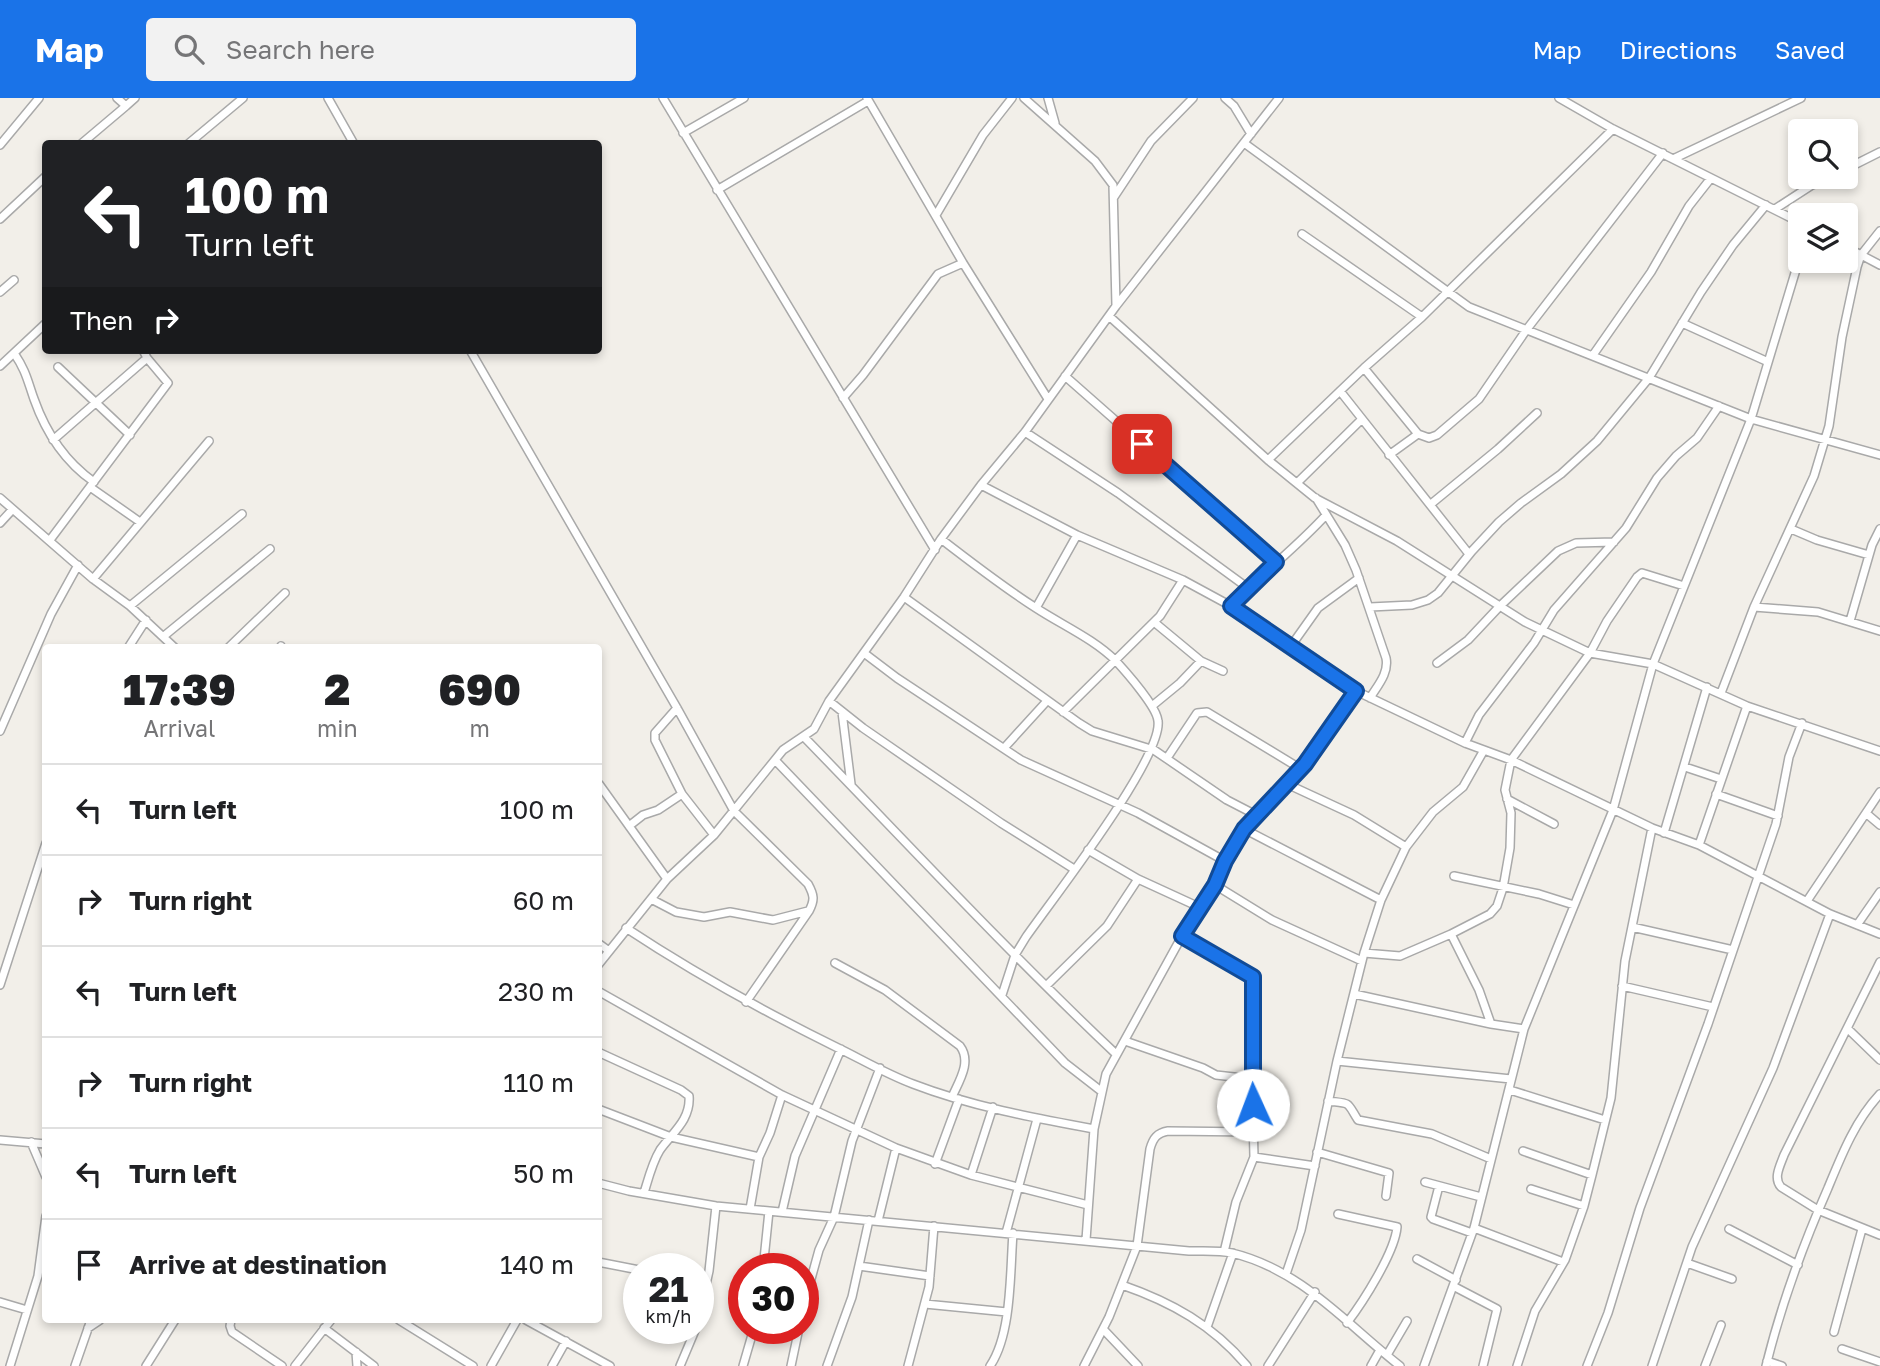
<!DOCTYPE html>
<style>
body{margin:0;font-family:"Golos Text",sans-serif;background:#f2f2f2;color:#202124;height:100vh;display:flex;flex-direction:column;font-size:26px;white-space:nowrap}
*{box-sizing:border-box;margin:0}
p{font-size:23px;color:#757577}
.icon{flex:none;width:38px;height:38px;fill:none;stroke:currentColor;stroke-width:2;stroke-linecap:round;stroke-linejoin:round}
.map{position:relative;flex:1;overflow:hidden}
.details{position:absolute;left:42px;top:546px;width:560px;height:679px;display:flex;flex-direction:column;background:#fff;border-radius:7px;box-shadow:0 4px 10px #0003}
.details>*{flex:none}
.banner{position:absolute;left:42px;top:42px;width:560px;height:214px;border-radius:7px;box-shadow:0 4px 10px #0003;background:#202124;color:#fff;overflow:hidden}
.controls{position:absolute;left:1788px;top:21px;display:grid;gap:14px}
.controls a{display:grid;place-items:center;width:70px;height:70px;border-radius:7px;background:#fff;box-shadow:0 4px 10px #0003;font-size:35px}
.speed{position:absolute;left:623px;top:1155px;display:flex;gap:14px;font-size:35px;font-weight:700;text-align:center}
.speed>*{display:grid;place-content:center;width:91px;height:91px;border-radius:50%;background:#fff;box-shadow:0 4px 10px #0003;line-height:1}
.speed small{font-size:18px;font-weight:400}
.speed .limit{border:10px solid #d22;background:#fff;color:#111}
.pin{position:absolute;display:grid;place-items:center;width:60px;height:60px;color:#fff;margin:-30px;border-radius:14px;box-shadow:0 4px 10px #0006}
.me{position:absolute;width:77px;margin:-38px;rotate:358deg;stroke-linejoin:round;filter:drop-shadow(0 0 5px #0008)}
.turn{display:flex;align-items:center;gap:24px;height:147px;padding:0 28px;font-size:32px}
.turn .icon{width:91px;height:91px;stroke-width:2.5}
.turn b{display:block;font-size:49px;line-height:60px}
.then{display:flex;align-items:center;height:66px;padding:0 28px;background:#0003;gap:14px;font-size:26px}
.eta{display:flex;justify-content:space-evenly;align-items:center;height:119px;text-align:center}
.eta b{font-size:42px;font-weight:800;line-height:49px}
ul{padding:0;list-style:none}
li{display:flex;align-items:center;gap:21px;height:91px;padding:0 28px;border-top:2px solid #e0e0e0}
li div{flex:1}
li b{display:block;font-size:26px}
li em{font-style:normal}
header{display:flex;align-items:center;gap:42px;box-sizing:border-box;height:98px;padding:0 35px;background:#1a73e8;color:#fff}
header strong{font-size:33px}
nav{display:flex;gap:38px;margin-inline-start:auto;font-size:24px}
.search{width:490px;height:63px;background:#f2f2f2;display:flex;align-items:center;gap:18px;box-sizing:border-box;padding:0 24px;border-radius:7px;color:#757577;font-size:26px}
.map>svg:first-child{display:block}
.lines{fill:none;stroke-linecap:round;stroke-linejoin:round}
.street-casing{stroke:#a9a9a9;stroke-width:10}
.street{stroke:#fff;stroke-width:7}
.route-casing{stroke:#114b97;stroke-width:18}
.route{stroke:#1a73e8;stroke-width:12}
</style>
<header>
<strong>Map</strong>
<div class="search"><svg class="icon" aria-label="search" viewBox="0 0 24 24"><circle cx="10" cy="10" r="6"/><path d="M15 15l6 6"/></svg>Search here</div>
<nav><a>Map</a><a>Directions</a><a>Saved</a></nav>
</header>
<div class="map">
<svg width="1880" height="1268" viewBox="0 0 1880 1268">
<rect width="100%" height="100%" fill="#f2efe9"/>
<g class="lines">
<defs>
<path id="street" d="M328 0 354 46
M663 0 935 452
M867 0 963 165 1048 301
M1024 0 1095 63 1113 87 1116 207
M1048 0 1055 25
M1225 0 1234 8 1251 36
M1559 0 1613 31 1801 125
M126 8 135 0
M683 35 744 0
M1244 45 1469 209 1751 321 1880 357
M81 46 126 8 117 0
M188 46 243 0
M0 47 39 0
M1673 61 1801 0
M1846 71 1880 54
M717 92 868 3
M1114 99 1151 43 1193 0
M1775 111 1812 87 1832 79
M936 117 983 37 1012 0
M0 121 46 78
M1302 136 1422 219
M1846 149 1880 167
M0 194 14 182
M1109 218 1268 362 1315 400 1397 443 1525 524 1590 555 1653 566 1747 608 1880 653
M1682 225 1766 263
M470 252 677 610 734 713 808 786C814 797 815 802 809 813L746 904
M14 255C26 273 27 281 34 301 46 335 64 363 94 384
M1593 257 1651 174 1689 108 1711 80
M0 268 46 225
M58 269 130 337
M1364 270 1418 336 1429 340 1437 337 1479 301 1527 231 1663 55
M1065 278 1276 464
M1340 293 1469 456
M843 300 863 277 938 176 963 165
M1025 334 1118 395 1248 490
M53 342 147 260 143 252
M1389 357 1418 336
M1268 362 1364 270 1422 219 1613 31
M1298 384 1362 321
M981 387 1077 437 1183 482 1231 508 1356 593 1465 645 1511 662 1652 730 1699 747 1830 816 1880 836
M90 389 140 424
M0 400 93 481 130 508 175 550
M1316 400 1345 447 1356 472 1386 560C1389 575 1378 587 1370 600
M1431 406 1498 351 1537 315
M0 425 12 412
M1791 431 1817 442 1869 457
M941 441C972 465 1003 489 1036 510 1062 527 1094 541 1116 563 1126 574 1157 609 1158 623 1163 660 1051 803 1026 839L1015 857 1002 897
M50 442 168 285 147 260
M93 481 209 343
M904 499 1079 625 1092 633 1154 652 1227 702 1256 717
M130 508 242 416
M1231 508C1261 476 1296 450 1326 417
M1370 509 1412 507 1428 502 1438 495 1472 453 1499 424 1521 405 1561 376 1597 343 1649 280 1701 194 1733 147 1766 107
M1754 509 1818 514 1880 533
M1036 510 1077 437
M1850 523 1872 447 1880 431
M1154 524 1201 563 1223 573
M164 538 270 451
M1291 548 1318 510 1359 480
M128 550 146 522
M228 550 285 495
M280 550 281 548
M864 555 897 580 1021 662 1138 715 1225 763
M1437 565 1468 542 1499 509 1558 453 1576 445 1614 444
M1721 595 1754 509 1814 378 1829 328 1842 239 1857 169 1861 157 1880 133
M829 603 863 630 1001 725 1074 771
M1152 608 1180 585 1201 563
M677 610 655 635V642L682 696 714 737
M842 614 851 686
M1063 614 1160 518 1183 482
M0 633 51 516 78 467
M804 639C907 745 1008 854 1116 956
M1465 645 1479 617 1534 545 1554 512 1626 430 1657 380 1676 358 1697 340 1719 308
M1005 649 1046 604
M1167 660 1197 615 1207 614 1301 671
M775 662 1065 965 1101 993
M1685 669 1721 681
M599 686 667 781
M1287 686 1354 717 1406 749
M1716 696 1778 718
M1507 701 1554 726
M1867 716 1880 727
M629 728 643 717 658 712 682 696
M1244 731 1381 802
M1664 735 1707 589
M1699 747 1747 608
M1454 778 1539 796 1574 807
M1138 781 1199 809
M1215 787 1272 822 1362 863
M651 801 676 814 704 819 730 814 773 822 808 813
M1807 803 1880 694
M1857 827 1880 794
M1632 829 1733 852
M626 830C694 875 763 913 836 949 861 961 886 976 913 986 970 1008 1034 1020 1094 1031
M1182 838 1249 876 1254 884 1252 981 1254 1059 1236 1104 1224 1154
M598 845 609 853
M1364 855 1400 858 1451 836
M1880 864 1784 1057C1780 1068 1773 1080 1781 1089L1818 1112 1880 1137
M835 865 885 892 960 948C972 964 959 983 952 999
M598 867 667 781 714 737 783 652 814 631 829 603 904 499 941 441 981 387 1025 334 1116 208 1279 0
M0 887 46 745
M1046 888 1107 828 1138 781 1088 752
M1622 888 1713 909
M598 893 782 997 896 1050 971 1077 1088 1107
M1354 896 1491 926 1524 931
M1491 926 1479 892 1451 836 1490 816 1497 808 1503 790 1510 750 1511 715 1505 692 1511 662 1590 555 1607 523 1637 479 1642 475 1684 488
M1848 931 1880 962
M1125 943 1203 970 1216 977 1252 981
M598 954 681 992 689 998C691 1022 672 1035 660 1052 652 1065 648 1082 644 1095
M1337 963 1511 981
M1510 992 1605 1022
M1328 1003C1352 1006 1346 1003 1358 1022L1432 1036 1491 1061
M598 1011 671 1039 759 1059
M0 1042 46 1046
M31 1044 46 1079
M1523 1053 1592 1077
M1317 1054 1389 1075 1386 1098
M1254 1059 1315 1068
M935 1066 959 1001
M971 1077 993 1009
M1425 1084 1481 1099
M598 1085 629 1093 716 1108 1189 1153C1203 1153 1219 1152 1232 1155 1302 1172 1346 1226 1400 1268
M1439 1088 1431 1119 1433 1121 1472 1135
M1531 1091 1584 1108
M750 1111 759 1059 770 1035 782 997
M782 1114 795 1058 841 951
M1338 1116 1397 1129C1395 1154 1363 1204 1347 1225
M878 1123 896 1050
M1474 1130 1563 1164
M1729 1131 1798 1167
M1006 1135 1037 1021
M1086 1142 1094 1031 1106 976 1182 838 1215 787 1225 763 1244 731 1305 666 1356 593
M1417 1161 1456 1182
M598 1164 639 1172
M1687 1165 1732 1181
M859 1168 930 1178
M763 1171 769 1113
M1286 1176 1301 1132 1337 963 1364 855 1381 802 1406 749 1433 714 1463 689 1484 652
M1122 1187C1171 1204 1213 1227 1247 1268
M1453 1188 1497 1211 1483 1268
M0 1204 27 1212
M925 1206 1007 1214
M803 1210 819 1152 834 1119 852 1043 880 970
M231 1222 230 1228 232 1234 282 1268
M399 1222 473 1268
M526 1222 610 1268
M698 1222 709 1173 716 1108
M1207 1229 1233 1155
M88 1230 100 1222
M324 1230 374 1268
M1103 1231 1138 1268
M1834 1234 1862 1131
M1842 1251 1880 1264
M356 1254 357 1268
M1387 1257 1407 1223
M1767 1263 1782 1268
M10 1268 38 1178 46 1118
M75 1268 91 1222
M146 1268 175 1222
M295 1268 331 1222
M491 1268 517 1222
M552 1268 566 1243
M680 1268 696 1230
M743 1268 754 1230
M791 1268 799 1230
M827 1268 852 1199 869 1122
M908 1268 929 1189 934 1128
M990 1268C1012 1236 1010 1174 1013 1135
M1084 1268 1109 1219 1137 1148 1150 1051C1153 1040 1157 1035 1168 1033L1254 1034
M1268 1268 1315 1194
M1371 1268 1380 1252
M1424 1268 1474 1130 1524 931 1613 712 1653 566 1751 321 1801 155
M1517 1268 1535 1213 1565 1162 1584 1108 1592 1077 1611 1000 1625 863 1652 730
M1587 1268 1608 1215 1640 1110 1708 926 1776 726 1789 659 1802 625
M1652 1268 1692 1149 1773 970 1830 816
M1705 1268 1721 1227
M1766 1268C1781 1207 1803 1147 1828 1090 1842 1056 1855 1023 1880 996"/>
</defs>
<!-- street casing -->
<use href="#street" class="street-casing"/>
<!-- street -->
<use href="#street" class="street"/>
</g>
<g class="lines">
<defs>
<path id="route" d="M1142 346 1276 464 1231 508 1356 593 1305 666 1244 731 1225 763 1215 787 1182 838 1253 879V1007"/>
</defs>
<!-- route casing -->
<use href="#route" class="route-casing"/>
<!-- route -->
<use href="#route" class="route"/>
</g>
</svg>
<div class="controls">
<a><svg class="icon" aria-label="search" viewBox="0 0 24 24"><circle cx="10" cy="10" r="6"/><path d="M15 15l6 6"/></svg></a>
<a><svg class="icon" aria-label="layers" viewBox="0 0 24 24"><path d="M12 4l9 5-9 5-9-5zM3 14l9 5 9-5"/></svg></a>
</div>
<div class="speed"><div>21<small>km/h</small></div><div class="limit">30</div></div>
<div class="pin" style="left:1142px;top:346px;background:#d93025"><svg class="icon" aria-label="arrive" viewBox="0 0 24 24"><path d="M6 21V4h12l-3 4 3 4H6"/></svg></div>
<svg class="me" style="left:1253px;top:1007px" viewBox="-20 -20 40 40"><circle r="19" fill="#fff"/><path d="M0-13L10 11 0 6-10 11z" fill="#1a73e8"/></svg>
<div class="banner">
<div class="turn"><svg class="icon" aria-label="left" viewBox="0 0 24 24"><path d="M17 20v-9H6M10 6l-5 5 5 5"/></svg><div><b>100 m</b>Turn left</div></div>
<div class="then">Then<svg class="icon" aria-label="right" viewBox="0 0 24 24"><path d="M7 20v-9h11M14 6l5 5-5 5"/></svg></div>
</div>
<section class="details">
<div class="eta">
<div><b>17:39</b><p>Arrival</p></div>
<div><b>2</b><p>min</p></div>
<div><b>690</b><p>m</p></div>
</div>
<ul>
<li><svg class="icon" aria-label="left" viewBox="0 0 24 24"><path d="M17 20v-9H6M10 6l-5 5 5 5"/></svg><div><b>Turn left</b></div><em>100 m</em></li>
<li><svg class="icon" aria-label="right" viewBox="0 0 24 24"><path d="M7 20v-9h11M14 6l5 5-5 5"/></svg><div><b>Turn right</b></div><em>60 m</em></li>
<li><svg class="icon" aria-label="left" viewBox="0 0 24 24"><path d="M17 20v-9H6M10 6l-5 5 5 5"/></svg><div><b>Turn left</b></div><em>230 m</em></li>
<li><svg class="icon" aria-label="right" viewBox="0 0 24 24"><path d="M7 20v-9h11M14 6l5 5-5 5"/></svg><div><b>Turn right</b></div><em>110 m</em></li>
<li><svg class="icon" aria-label="left" viewBox="0 0 24 24"><path d="M17 20v-9H6M10 6l-5 5 5 5"/></svg><div><b>Turn left</b></div><em>50 m</em></li>
<li><svg class="icon" aria-label="arrive" viewBox="0 0 24 24"><path d="M6 21V4h12l-3 4 3 4H6"/></svg><div><b>Arrive at destination</b></div><em>140 m</em></li>
</ul>
</section>
</div>
